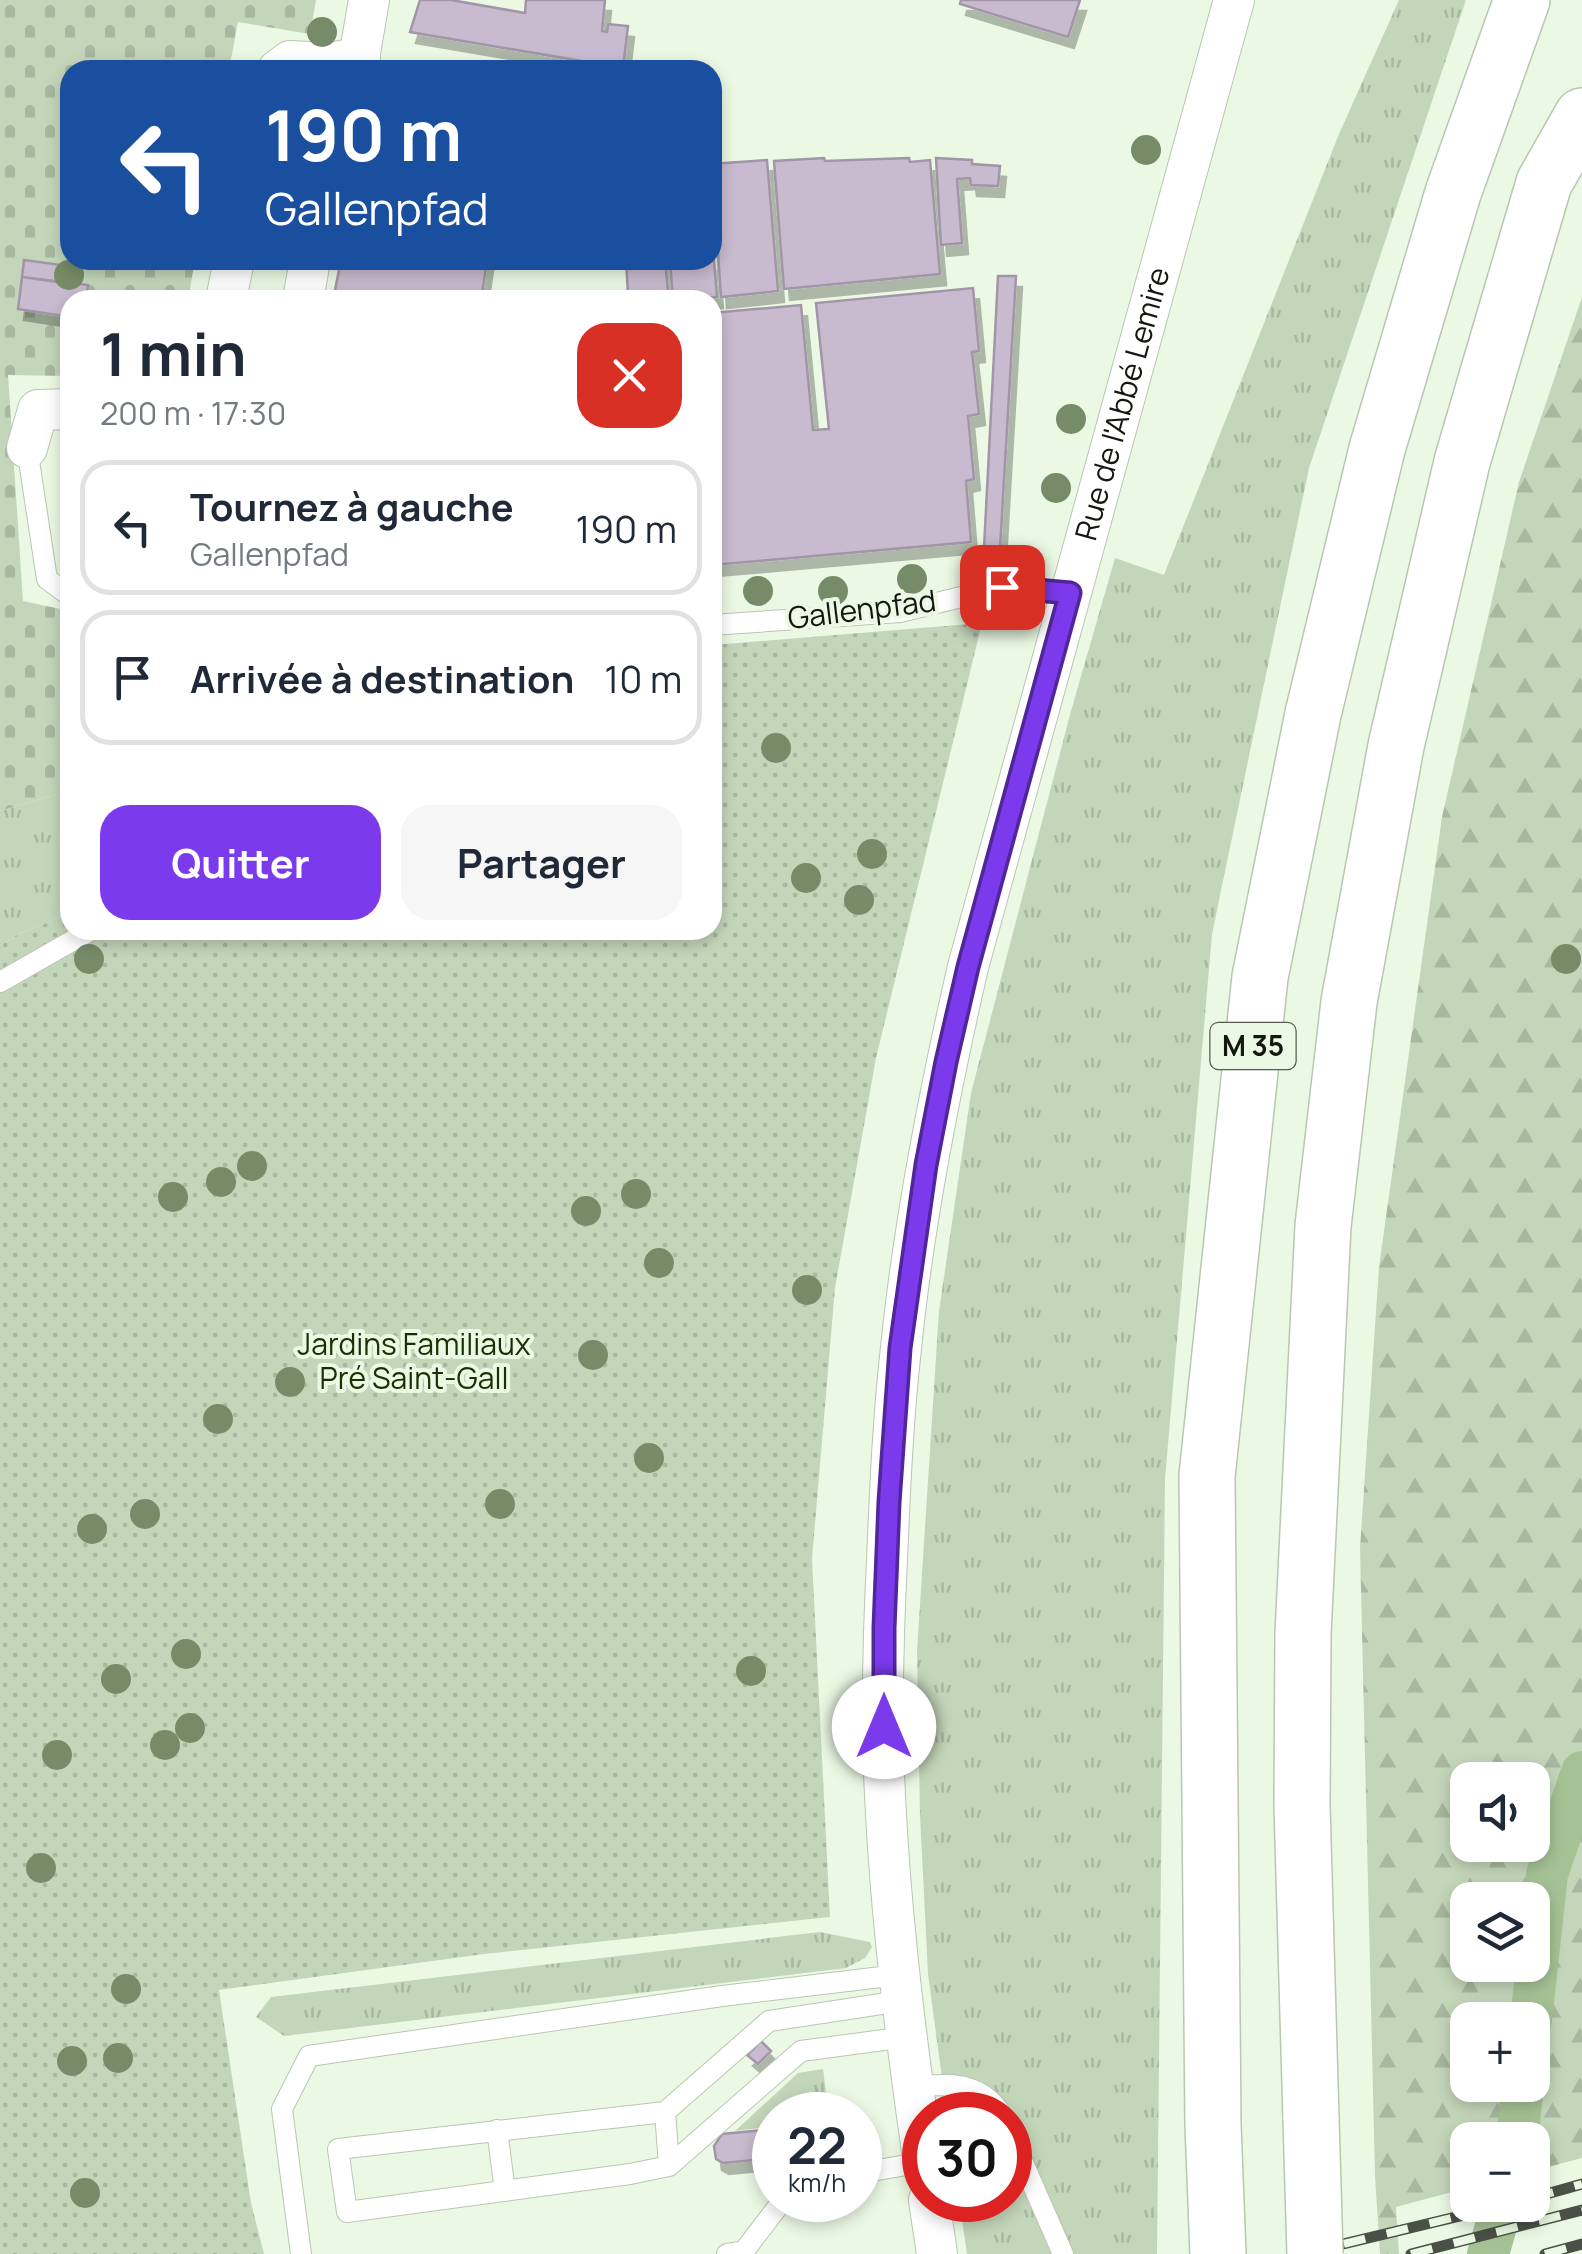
<!DOCTYPE html>
<html lang="fr">
<meta charset="utf-8">
<style>
body{margin:0;font-family:Manrope,sans-serif;background:#f6f6f7;color:#1f2937;height:100vh;display:flex;flex-direction:column;font-size:38px;white-space:nowrap}
*{box-sizing:border-box;margin:0}
p{font-size:32px;color:#747a83}
.icon{flex:none;width:55px;height:55px;fill:none;stroke:currentColor;stroke-width:2;stroke-linecap:round;stroke-linejoin:round}
.map{position:relative;flex:1;overflow:hidden}
.side{position:absolute;left:60px;top:290px;width:662px;height:650px;display:flex;flex-direction:column;background:#fff;border-radius:30px;box-shadow:0 5px 15px #0003}
.side>*{flex:none}
.top-card{position:absolute;left:60px;top:60px;width:662px;height:210px;border-radius:30px;box-shadow:0 5px 15px #0003;background:#1a4fa0;color:#fff;overflow:hidden}
.buttons{position:absolute;left:1450px;top:1762px;display:grid;gap:20px}
.buttons a{display:grid;place-items:center;width:100px;height:100px;border-radius:20px;background:#fff;box-shadow:0 5px 15px #0003;font-size:50px}
.speed{position:absolute;left:752px;top:2092px;display:flex;gap:20px;font-size:50px;font-weight:700;text-align:center}
.speed>*{display:grid;place-content:center;width:130px;height:130px;border-radius:50%;background:#fff;box-shadow:0 5px 15px #0003;line-height:1}
.speed small{font-size:25px;font-weight:400}
.speed .limit{border:15px solid #d22;background:#fff;color:#111}
.pin{position:absolute;display:grid;place-items:center;width:85px;height:85px;color:#fff;margin:-42px;border-radius:20px;box-shadow:0 5px 15px #0006}
.me{position:absolute;width:110px;margin:-55px;rotate:0deg;stroke-linejoin:round;filter:drop-shadow(0 0 8px #0008)}
.turn{display:flex;align-items:center;gap:35px;height:210px;padding:0 40px;font-size:45px}
.turn .icon{width:130px;height:130px;stroke-width:2.5}
.turn b{display:block;font-size:70px;line-height:85px}
.round{display:grid;place-items:center;flex:none;width:105px;height:105px;border-radius:30px;background:#f6f6f7}
.overview{display:flex;align-items:center;justify-content:space-between;height:170px;padding:0 40px}
h1{font-size:60px;font-weight:700;line-height:75px}
.action{display:flex;gap:20px;margin-top:auto;padding:20px 40px}
.action a{flex:1;height:115px;border-radius:30px;background:#7c3aed;color:#fff;font-size:40px;font-weight:700;line-height:115px;text-align:center}
.action a+a{background:#f6f6f7;color:#1f2937}
ul{padding:0;list-style:none}
li{display:flex;align-items:center;gap:30px;height:135px;margin:0 20px 15px;padding:0 20px;border:5px solid #e0e1e3;border-radius:30px}
li div{flex:1}
li b{display:block;font-size:38px}
li em{font-style:normal}
.map>svg:first-child{display:block}
.grass{fill:url(#grass-tufts)}
.forest{fill:url(#forest-firs);fill-rule:evenodd}
.cemetery{fill:url(#cemetery-stones)}
.garden{fill:url(#garden-dots)}
.lines{fill:none;stroke-linecap:round;stroke-linejoin:round}
.canal{stroke:#a5c295;stroke-width:42}
.building{fill:#c9bbcf;stroke:#a395a8;stroke-width:2.5;filter:url(#shadow)}
.lane-casing{stroke:#b9c6b2;stroke-width:22}
.street-casing{stroke:#b9c6b2;stroke-width:42}
.highway-casing{stroke:#b9c6b2;stroke-width:58}
.lane{stroke:#fff;stroke-width:20}
.street{stroke:#fff;stroke-width:40}
.highway{stroke:#fff;stroke-width:55}
.rail-casing{stroke:#4a5046;stroke-width:11}
.rail{stroke:#ebf9e4;stroke-width:8;stroke-dasharray:22;stroke-linecap:butt}
.highway-bridge-casing{stroke:#b9c6b2;stroke-width:58;stroke-linecap:butt}
.highway-bridge{stroke:#fff;stroke-width:55}
.tree{fill:#768c68}
.route-casing{stroke:#51269a;stroke-width:25}
.route{stroke:#7c3aed;stroke-width:18}
.labels{text-anchor:middle;stroke-width:8;stroke-linejoin:round;paint-order:stroke}
.shield{fill:#ebf9e4;stroke:#545b50;stroke-width:2.5}
.shield-label{font-size:28px;font-weight:bold;fill:#131710}
.street-label{font-size:30px;fill:#131710;stroke:#ebf9e4}
.park-label{font-size:30px;fill:#173202;stroke:#ebf9e4}
</style>
<div class="map">
<svg width="1582" height="2254" viewBox="0 0 1582 2254">
<defs>
<pattern id="grass-tufts" width="24" height="20" patternUnits="userSpaceOnUse" patternTransform="scale(2.5)"><rect width="24" height="20" fill="#c4d6ba"/><path d="M3 7l-1-3M5 7V3M7 7l1-3M15 17l-1-3M17 17v-4M19 17l1-3" fill="none" stroke="#a8b79f"/></pattern>
<pattern id="forest-firs" width="22" height="20" patternUnits="userSpaceOnUse" patternTransform="scale(2.5)"><rect width="22" height="20" fill="#c4d6ba"/><path d="M5 1l3.5 6h-7zM16 11l3.5 6h-7z" fill="#a8b79f"/></pattern>
<pattern id="cemetery-stones" width="16" height="16" patternUnits="userSpaceOnUse" patternTransform="scale(2.5)"><rect width="16" height="16" fill="#c4d6ba"/><path d="M2 7V4a2 2 0 0 1 4 0v3zM10 15v-3a2 2 0 0 1 4 0v3z" fill="#a8b79f"/></pattern>
<pattern id="garden-dots" width="8" height="8" patternUnits="userSpaceOnUse" patternTransform="scale(2.5)"><rect width="8" height="8" fill="#c4d6ba"/><path d="M2 2h.1M6 6h.1" fill="none" stroke="#a8b79f" stroke-width="1.8" stroke-linecap="round"/></pattern>
<filter id="shadow"><feDropShadow dx="6" dy="11" stdDeviation="0" flood-color="#0004"/></filter>
</defs>
<rect width="100%" height="100%" fill="#ebf9e4"/>
<!-- grass -->
<path class="grass" d="M1399 0H1466L1309 468 1212 934 1165 1479 1157 2254H967L959 2200H1010V2115H947L928 1974 920 1816 917 1651 939 1311 971 1093 1071 711 1115 558 1164 575 1339 134Z
M70 790V913L17 935 0 946V811Z
M820 1932 870 1942 872 1947 865 1958 846 1968 284 2036 256 2017 271 1997Z
M823 2069 829 2115H775V2126L735 2131 798 2073Z"/>
<!-- forest -->
<path class="forest" d="M1582 297V2158L1533 2171 1532 2140H1468L1467 2188 1396 2207 1399 2254H1380L1375 2176 1360 1548 1379 1267 1442 817 1519 482ZM1468 1780H1532V1845H1468ZM1468 1900H1532V1965H1468ZM1468 2020H1532V2085H1468Z"/>
<!-- cemetery -->
<path class="cemetery" d="M0 0H316L310 34 238 22 229 70H70V260H195L188 300H70V376L8 375 23 601 70 611V790L0 811Z"/>
<!-- garden -->
<path class="garden" d="M982 623 876 1058 835 1288 812 1559 830 1917 484 1954 219 1990 251 2203 264 2254H0V946L17 935 70 913V930H712L713 645Z"/>
<g class="lines">
<!-- canal -->
<path class="canal" d="M1531 2020 1547 1874 1582 1772
M1517 2140 1523 2085
M1488 2254 1502 2205"/>
</g>
<!-- building -->
<path class="building" d="M420 0H451L525 13 526 0H605L602 31 607 32 608 24 628 26 623 68 410 32Z
M961 0H1080L1068 37 960 4Z
M824 158 825 161 909 158 910 162 930 160 940 274 784 289 774 161Z
M936 158 972 160V164L1000 166 998 186 971 185 970 178 957 179 962 243 941 245Z
M767 160 778 291 721 297 712 164Z
M712 236 717 297 673 300 670 260H712Z
M24 260 61 265 58 282 22 277Z
M341 260H487L481 300H333Z
M626 260H665L668 291 628 294Z
M998 276H1016L1000 548H984Z
M22 277 88 285 86 300H70V317L18 309Z
M973 288 979 351 972 352 979 414 968 416 974 479 966 481 971 542 712 565V313L801 305 813 430 829 429 816 303Z
M761 2041 771 2051 758 2064 747 2055Z
M775 2129V2158L723 2163 716 2159 714 2146 722 2134Z"/>
<g class="lines">
<defs>
<path id="lane" d="M27 448 47 579 70 596
M712 625 900 612 1002 587 1070 593
M0 982 91 930
M901 2001 769 2021 665 2112 338 2149 347 2212 630 2174 669 2166 801 2051 906 2037
M911 2086C949 2085 979 2079 1002 2115
M665 2112 669 2166
M497 2130 505 2191
M1010 2133 1063 2254
M860 2173 924 2162
M301 2254 282 2109 309 2056 722 1996 898 1975
M727 2254 744 2251 783 2200"/>
<g id="street">
<path d="M278 70 290 61 330 63 360 57"/>
<path d="M357 70 369 0"/>
<path d="M226 300 234 260"/>
<path d="M303 300 310 260"/>
<path d="M27 448 38 410 70 409"/>
<path id="s1" d="M925 2172C907 2047 891 1922 885 1795 881 1717 883 1638 887 1560 890 1489 893 1418 901 1348 914 1220 939 1093 968 967L1234 0"/>
<path d="M929 2200 937 2254"/>
</g>
<path id="highway" d="M1311 2119 1302 1805 1303 1634 1323 1226 1349 1002 1396 746 1462 462 1544 183 1582 116
M1218 2254 1213 2125 1207 1476 1260 977 1313 714 1377 449 1453 193 1522 0"/>
</defs>
<!-- lane casing -->
<use href="#lane" class="lane-casing"/>
<!-- street casing -->
<use href="#street" class="street-casing"/>
<!-- highway casing -->
<use href="#highway" class="highway-casing"/>
<!-- lane -->
<use href="#lane" class="lane"/>
<!-- street -->
<use href="#street" class="street"/>
<!-- highway -->
<use href="#highway" class="highway"/>
<defs>
<path id="rail" d="M1532 2198 1582 2184
M1301 2254 1506 2205
M1411 2254 1582 2210
M1545 2254 1582 2244"/>
</defs>
<!-- rail casing -->
<use href="#rail" class="rail-casing"/>
<!-- rail -->
<use href="#rail" class="rail"/>
<defs>
<path id="highway-bridge" d="M1311 2119 1315 2254"/>
</defs>
<!-- highway-bridge casing -->
<use href="#highway-bridge" class="highway-bridge-casing"/>
<!-- highway-bridge -->
<use href="#highway-bridge" class="highway-bridge"/>
</g>
<!-- trees -->
<g class="tree">
<circle cx="322" cy="32" r="15"/>
<circle cx="1146" cy="150" r="15"/>
<circle cx="69" cy="275" r="15"/>
<circle cx="1071" cy="419" r="15"/>
<circle cx="1056" cy="488" r="15"/>
<circle cx="912" cy="579" r="15"/>
<circle cx="758" cy="591" r="15"/>
<circle cx="833" cy="591" r="15"/>
<circle cx="776" cy="748" r="15"/>
<circle cx="872" cy="854" r="15"/>
<circle cx="806" cy="878" r="15"/>
<circle cx="859" cy="900" r="15"/>
<circle cx="89" cy="959" r="15"/>
<circle cx="1566" cy="959" r="15"/>
<circle cx="252" cy="1166" r="15"/>
<circle cx="221" cy="1182" r="15"/>
<circle cx="636" cy="1194" r="15"/>
<circle cx="173" cy="1197" r="15"/>
<circle cx="586" cy="1211" r="15"/>
<circle cx="659" cy="1263" r="15"/>
<circle cx="807" cy="1290" r="15"/>
<circle cx="593" cy="1355" r="15"/>
<circle cx="290" cy="1382" r="15"/>
<circle cx="218" cy="1419" r="15"/>
<circle cx="649" cy="1458" r="15"/>
<circle cx="500" cy="1504" r="15"/>
<circle cx="145" cy="1514" r="15"/>
<circle cx="92" cy="1529" r="15"/>
<circle cx="186" cy="1654" r="15"/>
<circle cx="751" cy="1671" r="15"/>
<circle cx="116" cy="1679" r="15"/>
<circle cx="190" cy="1728" r="15"/>
<circle cx="165" cy="1745" r="15"/>
<circle cx="57" cy="1755" r="15"/>
<circle cx="41" cy="1868" r="15"/>
<circle cx="126" cy="1989" r="15"/>
<circle cx="118" cy="2058" r="15"/>
<circle cx="72" cy="2061" r="15"/>
<circle cx="85" cy="2193" r="15"/>
</g>
<g class="lines">
<defs>
<path id="route" d="M884 1727V1628L889 1502 900 1348 926 1165 946 1062 968 967 1070 593 1002 587"/>
</defs>
<!-- route casing -->
<use href="#route" class="route-casing"/>
<!-- route -->
<use href="#route" class="route"/>
</g>
<g class="labels">
<!-- shield labels -->
<rect class="shield" x="1210.5" y="1023" width="85" height="46" rx="8"/>
<g class="shield-label">
<text x="1253" y="1056">M 35</text>
</g>
<!-- street labels -->
<g class="street-label">
<text dy="10" stroke="none"><textPath href="#s1" startOffset="1798">Rue de l'Abbé Lemire</textPath></text>
<text transform="translate(862 610) rotate(-7)" y="10">Gallenpfad</text>
</g>
<!-- park labels -->
<g class="park-label">
<text x="414" y="1355">Jardins Familiaux<tspan x="414" dy="34">Pré Saint-Gall</tspan></text>
</g>
</g>
</svg>
<div class="buttons">
<a><svg class="icon" aria-label="sound" viewBox="0 0 24 24"><path d="M4 9h4l5-4v14l-5-4H4zM17 9q2 3 0 6"/></svg></a>
<a><svg class="icon" aria-label="layers" viewBox="0 0 24 24"><path d="M12 4l9 5-9 5-9-5zM3 14l9 5 9-5"/></svg></a>
<a>+</a>
<a>−</a>
</div>
<div class="speed"><div>22<small>km/h</small></div><div class="limit">30</div></div>
<div class="pin" style="left:1002px;top:587px;background:#d93025"><svg class="icon" aria-label="arrive" viewBox="0 0 24 24"><path d="M6 21V4h12l-3 4 3 4H6"/></svg></div>
<svg class="me" style="left:884px;top:1727px" viewBox="-20 -20 40 40"><circle r="19" fill="#fff"/><path d="M0-13L10 11 0 6-10 11z" fill="#7c3aed"/></svg>
<div class="top-card">
<div class="turn"><svg class="icon" aria-label="left" viewBox="0 0 24 24"><path d="M17 20v-9H6M10 6l-5 5 5 5"/></svg><div><b>190 m</b>Gallenpfad</div></div>
</div>
<section class="side">
<div class="overview"><div><h1>1 min</h1><p>200 m · 17:30</p></div><a class="round" style="background:#d93025;color:#fff"><svg class="icon" aria-label="close" viewBox="0 0 24 24"><path d="M6 6l12 12M18 6L6 18"/></svg></a></div>
<ul>
<li><svg class="icon" aria-label="left" viewBox="0 0 24 24"><path d="M17 20v-9H6M10 6l-5 5 5 5"/></svg><div><b>Tournez à gauche</b><p>Gallenpfad</p></div><em>190 m</em></li>
<li><svg class="icon" aria-label="arrive" viewBox="0 0 24 24"><path d="M6 21V4h12l-3 4 3 4H6"/></svg><div><b>Arrivée à destination</b></div><em>10 m</em></li>
</ul>
<div class="action"><a>Quitter</a><a>Partager</a></div>
</section>
</div>
